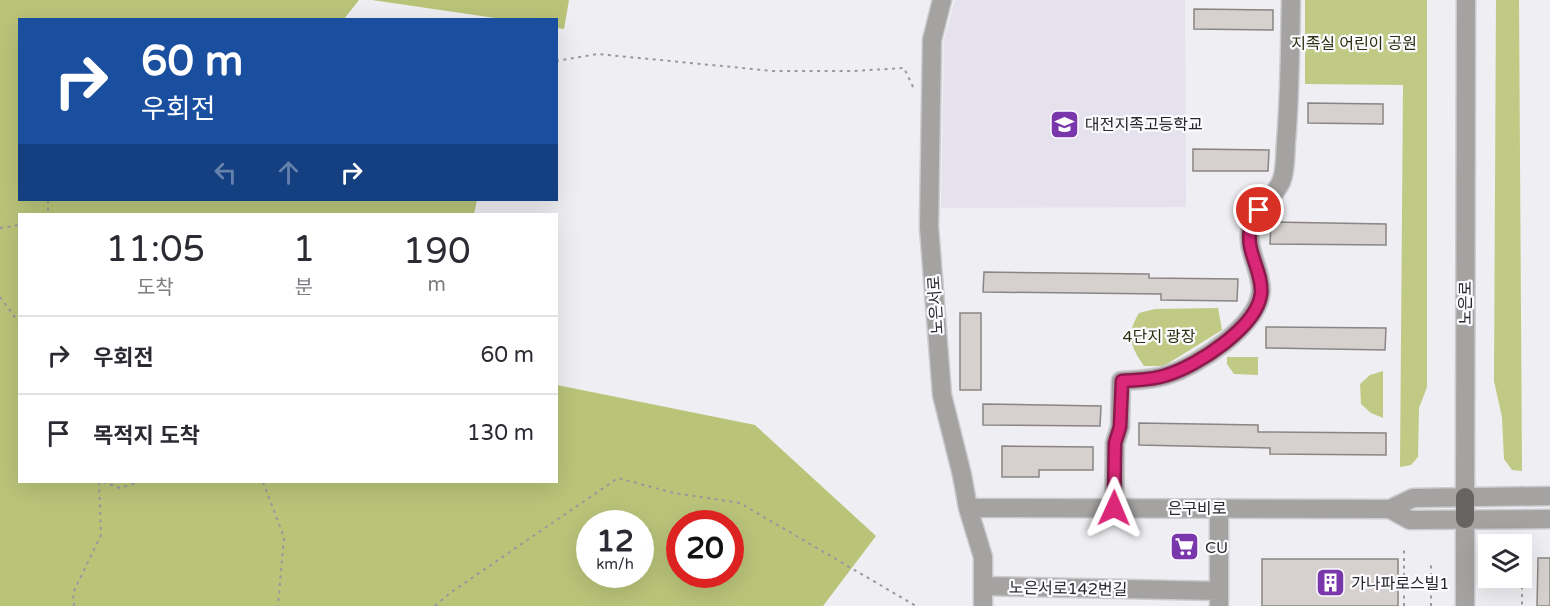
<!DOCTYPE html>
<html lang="ko">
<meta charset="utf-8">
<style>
body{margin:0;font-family:"Varela Round","Noto Sans KR",sans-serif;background:#f2f2f3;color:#2b2b33;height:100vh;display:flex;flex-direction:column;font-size:22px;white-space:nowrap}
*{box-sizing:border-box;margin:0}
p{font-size:20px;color:#7c7c81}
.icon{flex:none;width:33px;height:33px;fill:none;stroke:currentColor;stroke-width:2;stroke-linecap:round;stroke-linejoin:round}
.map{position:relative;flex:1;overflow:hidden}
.side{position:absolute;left:18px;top:213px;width:540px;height:270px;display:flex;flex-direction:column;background:#fff;border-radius:0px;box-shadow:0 6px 24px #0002}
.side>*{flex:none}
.top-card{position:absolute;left:18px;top:18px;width:540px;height:183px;border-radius:0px;box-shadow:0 6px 24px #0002;background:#1a4fa0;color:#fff;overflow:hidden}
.tools{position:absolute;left:1478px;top:534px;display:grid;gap:12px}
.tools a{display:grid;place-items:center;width:54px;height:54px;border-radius:0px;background:#fff;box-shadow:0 6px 24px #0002;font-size:30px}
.speed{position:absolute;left:576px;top:510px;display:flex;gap:12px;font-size:30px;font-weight:700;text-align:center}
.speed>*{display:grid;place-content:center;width:78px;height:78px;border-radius:50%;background:#fff;box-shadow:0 6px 24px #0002;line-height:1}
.speed small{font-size:15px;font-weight:400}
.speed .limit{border:9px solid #d22;background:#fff;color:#111}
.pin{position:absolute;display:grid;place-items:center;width:51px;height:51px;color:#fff;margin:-26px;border:3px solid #fff;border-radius:50%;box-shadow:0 2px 6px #0007}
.me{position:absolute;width:66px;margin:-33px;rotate:1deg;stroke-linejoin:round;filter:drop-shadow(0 0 4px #0008)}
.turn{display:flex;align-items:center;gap:21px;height:126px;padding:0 24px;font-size:27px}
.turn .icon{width:78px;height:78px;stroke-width:2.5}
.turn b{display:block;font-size:42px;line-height:51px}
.lanes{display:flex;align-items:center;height:57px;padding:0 24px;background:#0003;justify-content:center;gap:30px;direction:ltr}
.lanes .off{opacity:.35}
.eta{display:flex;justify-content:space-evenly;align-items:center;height:102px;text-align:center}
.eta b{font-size:36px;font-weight:600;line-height:42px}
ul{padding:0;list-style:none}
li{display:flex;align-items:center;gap:18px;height:78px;padding:0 24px;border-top:2px solid #e1e1e2}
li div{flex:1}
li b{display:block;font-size:22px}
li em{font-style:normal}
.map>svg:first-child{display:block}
.built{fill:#e5e2ee}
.green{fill:#c0ca85}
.forest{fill:#bac479;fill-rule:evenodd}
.building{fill:#d6d1cf;stroke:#8a8584;stroke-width:1.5}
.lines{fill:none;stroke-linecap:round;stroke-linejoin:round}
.minor-casing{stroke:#cbcace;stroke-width:21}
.major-casing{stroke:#cbcace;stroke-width:21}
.path{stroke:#99989c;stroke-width:2;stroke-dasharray:3 4.5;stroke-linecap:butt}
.minor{stroke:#a5a3a2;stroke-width:18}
.major{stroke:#686463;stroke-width:18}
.route-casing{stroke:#8e194d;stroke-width:15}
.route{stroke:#db2777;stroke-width:10}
.labels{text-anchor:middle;stroke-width:4.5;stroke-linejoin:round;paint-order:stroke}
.park-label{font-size:16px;fill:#2c300f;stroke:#fcfbff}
.poi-label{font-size:16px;fill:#282729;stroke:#fcfbff;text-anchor:start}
.street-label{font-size:16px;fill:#282729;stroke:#fcfbff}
</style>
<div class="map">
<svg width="1550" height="606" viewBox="0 0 1550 606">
<rect width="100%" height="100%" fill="#efeef2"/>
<!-- built -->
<path class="built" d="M955 0H1185L1186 207 941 208 944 40Z"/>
<!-- green -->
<path class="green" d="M1305 0H1427V387L1419 408 1418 457 1411 465 1400 467 1403 85 1305 84Z
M1496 0H1519L1522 471 1512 470 1504 459 1502 417 1494 381Z
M1218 308 1222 330 1164 366H1144C1130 346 1126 335 1139 313L1155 309Z
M1227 357H1258V375L1234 374 1227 364Z
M1383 371V418L1371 413 1361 404 1360 384 1370 375Z"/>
<!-- forest -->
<path class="forest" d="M0 0H359L344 19 20 20V200H477L474 214H20V482H556L557 385 755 425 876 536 823 606H0ZM590 524H640V574H590ZM680 524H730V574H680Z
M372 0H569L564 29 557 28 556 20 502 19Z"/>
<!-- building -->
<path class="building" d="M1194 9 1273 10V30L1194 29Z
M1308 103 1383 104V124L1308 123Z
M1193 149 1269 150 1268 171H1193Z
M1271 222 1386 224V245L1270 244Z
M984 272 1149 274V278L1238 279 1237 301 1161 300V294L983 292Z
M960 313H981V390H960Z
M1266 327 1386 328 1385 350 1266 348Z
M983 404 1101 406 1100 426 983 425Z
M1139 423 1258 425V432L1386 433V455L1270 454V448L1139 445Z
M1002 446 1093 447V470H1039V477H1002Z
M1538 558H1550V606H1537Z
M1262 559H1398V606H1262Z"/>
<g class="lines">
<defs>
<path id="minor" d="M942 0 932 40 929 227 942 395 962 475 968 508 983 557V606
M1465 497 1466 0
M968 508 1390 509 1413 498 1550 496
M1114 508 1115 443 1120 427 1121 381C1136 380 1152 380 1167 375 1197 366 1260 325 1261 290 1261 269 1245 248 1251 228 1257 209 1273 199 1281 182 1286 171 1285 154 1286 142 1290 95 1290 47 1291 0
M1390 509 1410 520 1550 519
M983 586 1219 591
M1219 606V508
M1465 606V519"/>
<path id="major" d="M1465 497V519"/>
</defs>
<!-- minor casing -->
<use href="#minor" class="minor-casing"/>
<!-- major casing -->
<use href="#major" class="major-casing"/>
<!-- path -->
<path class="path" d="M556 61 598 54 773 71H853L904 68 915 91
M48 200V214
M0 228 20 225
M0 297 20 324
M103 482 120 488 140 482
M263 482 284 537 278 606
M1522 534V606
M74 606 73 593 101 535 99 482
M435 606 450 593 618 478 674 493 740 503 916 606
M1404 606V547
M1431 606V563"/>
<!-- minor -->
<use href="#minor" class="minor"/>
<!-- major -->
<use href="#major" class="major"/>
</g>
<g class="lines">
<defs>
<path id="route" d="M1114 508 1115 443 1120 427 1122 381C1136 380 1153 380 1167 375 1197 366 1257 327 1261 294 1263 272 1246 252 1250 231 1252 224 1256 217 1259 210"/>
</defs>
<!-- route casing -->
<use href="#route" class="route-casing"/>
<!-- route -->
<use href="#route" class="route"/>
</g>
<!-- icons -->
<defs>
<symbol id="school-square" viewBox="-11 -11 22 22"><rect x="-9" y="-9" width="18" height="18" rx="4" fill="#7937ab" stroke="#fcfbff"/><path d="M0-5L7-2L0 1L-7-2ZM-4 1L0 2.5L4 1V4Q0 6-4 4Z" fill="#fff"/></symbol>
<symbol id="supermarket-square" viewBox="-11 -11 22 22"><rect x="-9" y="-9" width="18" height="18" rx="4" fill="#7937ab" stroke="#fcfbff"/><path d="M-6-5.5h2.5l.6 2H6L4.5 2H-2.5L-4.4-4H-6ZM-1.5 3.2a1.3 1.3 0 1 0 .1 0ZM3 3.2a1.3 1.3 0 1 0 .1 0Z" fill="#fff"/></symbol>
<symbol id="building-square" viewBox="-11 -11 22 22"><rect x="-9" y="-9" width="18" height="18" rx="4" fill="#7937ab" stroke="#fcfbff"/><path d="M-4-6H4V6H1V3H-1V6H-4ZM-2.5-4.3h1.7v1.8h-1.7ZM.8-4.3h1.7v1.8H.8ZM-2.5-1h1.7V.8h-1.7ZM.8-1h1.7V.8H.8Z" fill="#fff"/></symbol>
</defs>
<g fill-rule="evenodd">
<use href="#school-square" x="1048" y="108" width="33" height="33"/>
<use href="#supermarket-square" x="1168" y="530" width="33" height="33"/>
<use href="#building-square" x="1314" y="566" width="33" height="33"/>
</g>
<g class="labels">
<!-- park labels -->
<g class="park-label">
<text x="1354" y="49">지족실 어린이 공원</text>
<text x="1159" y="342">4단지 광장</text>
</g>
<!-- poi labels -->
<g class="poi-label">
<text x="1085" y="130">대전지족고등학교</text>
<text x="1205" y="553">CU</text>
<text x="1351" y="589">가나파로스빌1</text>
</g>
<!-- street labels -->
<g class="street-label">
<text transform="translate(1465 303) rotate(-90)" y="6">노은로</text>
<text transform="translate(935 305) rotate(-94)" y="6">노은서로</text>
<text x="1197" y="514">은구비로</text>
<text transform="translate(1068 588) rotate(1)" y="6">노은서로142번길</text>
</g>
</g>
</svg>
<div class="tools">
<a><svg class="icon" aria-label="layers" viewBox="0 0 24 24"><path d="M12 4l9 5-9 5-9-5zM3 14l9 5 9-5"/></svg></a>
</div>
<div class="speed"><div>12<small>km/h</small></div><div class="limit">20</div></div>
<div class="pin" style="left:1259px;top:210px;background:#d93025"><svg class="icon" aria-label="arrive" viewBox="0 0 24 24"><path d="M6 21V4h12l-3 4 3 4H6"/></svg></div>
<svg class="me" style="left:1114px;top:508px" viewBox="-20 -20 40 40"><path d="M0-17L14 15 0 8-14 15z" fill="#db2777" stroke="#fff" stroke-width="4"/></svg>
<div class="top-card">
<div class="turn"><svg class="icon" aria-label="right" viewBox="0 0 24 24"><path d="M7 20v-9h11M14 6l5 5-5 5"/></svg><div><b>60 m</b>우회전</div></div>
<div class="lanes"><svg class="icon off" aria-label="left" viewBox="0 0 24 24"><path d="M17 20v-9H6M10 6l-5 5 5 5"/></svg><svg class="icon off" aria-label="ahead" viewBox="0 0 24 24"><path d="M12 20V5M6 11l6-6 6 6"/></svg><svg class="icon" aria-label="right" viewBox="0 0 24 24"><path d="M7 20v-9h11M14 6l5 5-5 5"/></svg></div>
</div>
<section class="side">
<div class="eta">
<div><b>11:05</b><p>도착</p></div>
<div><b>1</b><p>분</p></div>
<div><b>190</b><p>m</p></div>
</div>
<ul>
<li><svg class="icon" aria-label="right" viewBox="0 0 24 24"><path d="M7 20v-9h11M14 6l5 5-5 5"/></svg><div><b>우회전</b></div><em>60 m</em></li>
<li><svg class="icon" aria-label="arrive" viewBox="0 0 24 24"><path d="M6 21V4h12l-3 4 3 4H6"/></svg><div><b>목적지 도착</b></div><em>130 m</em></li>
</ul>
</section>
</div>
